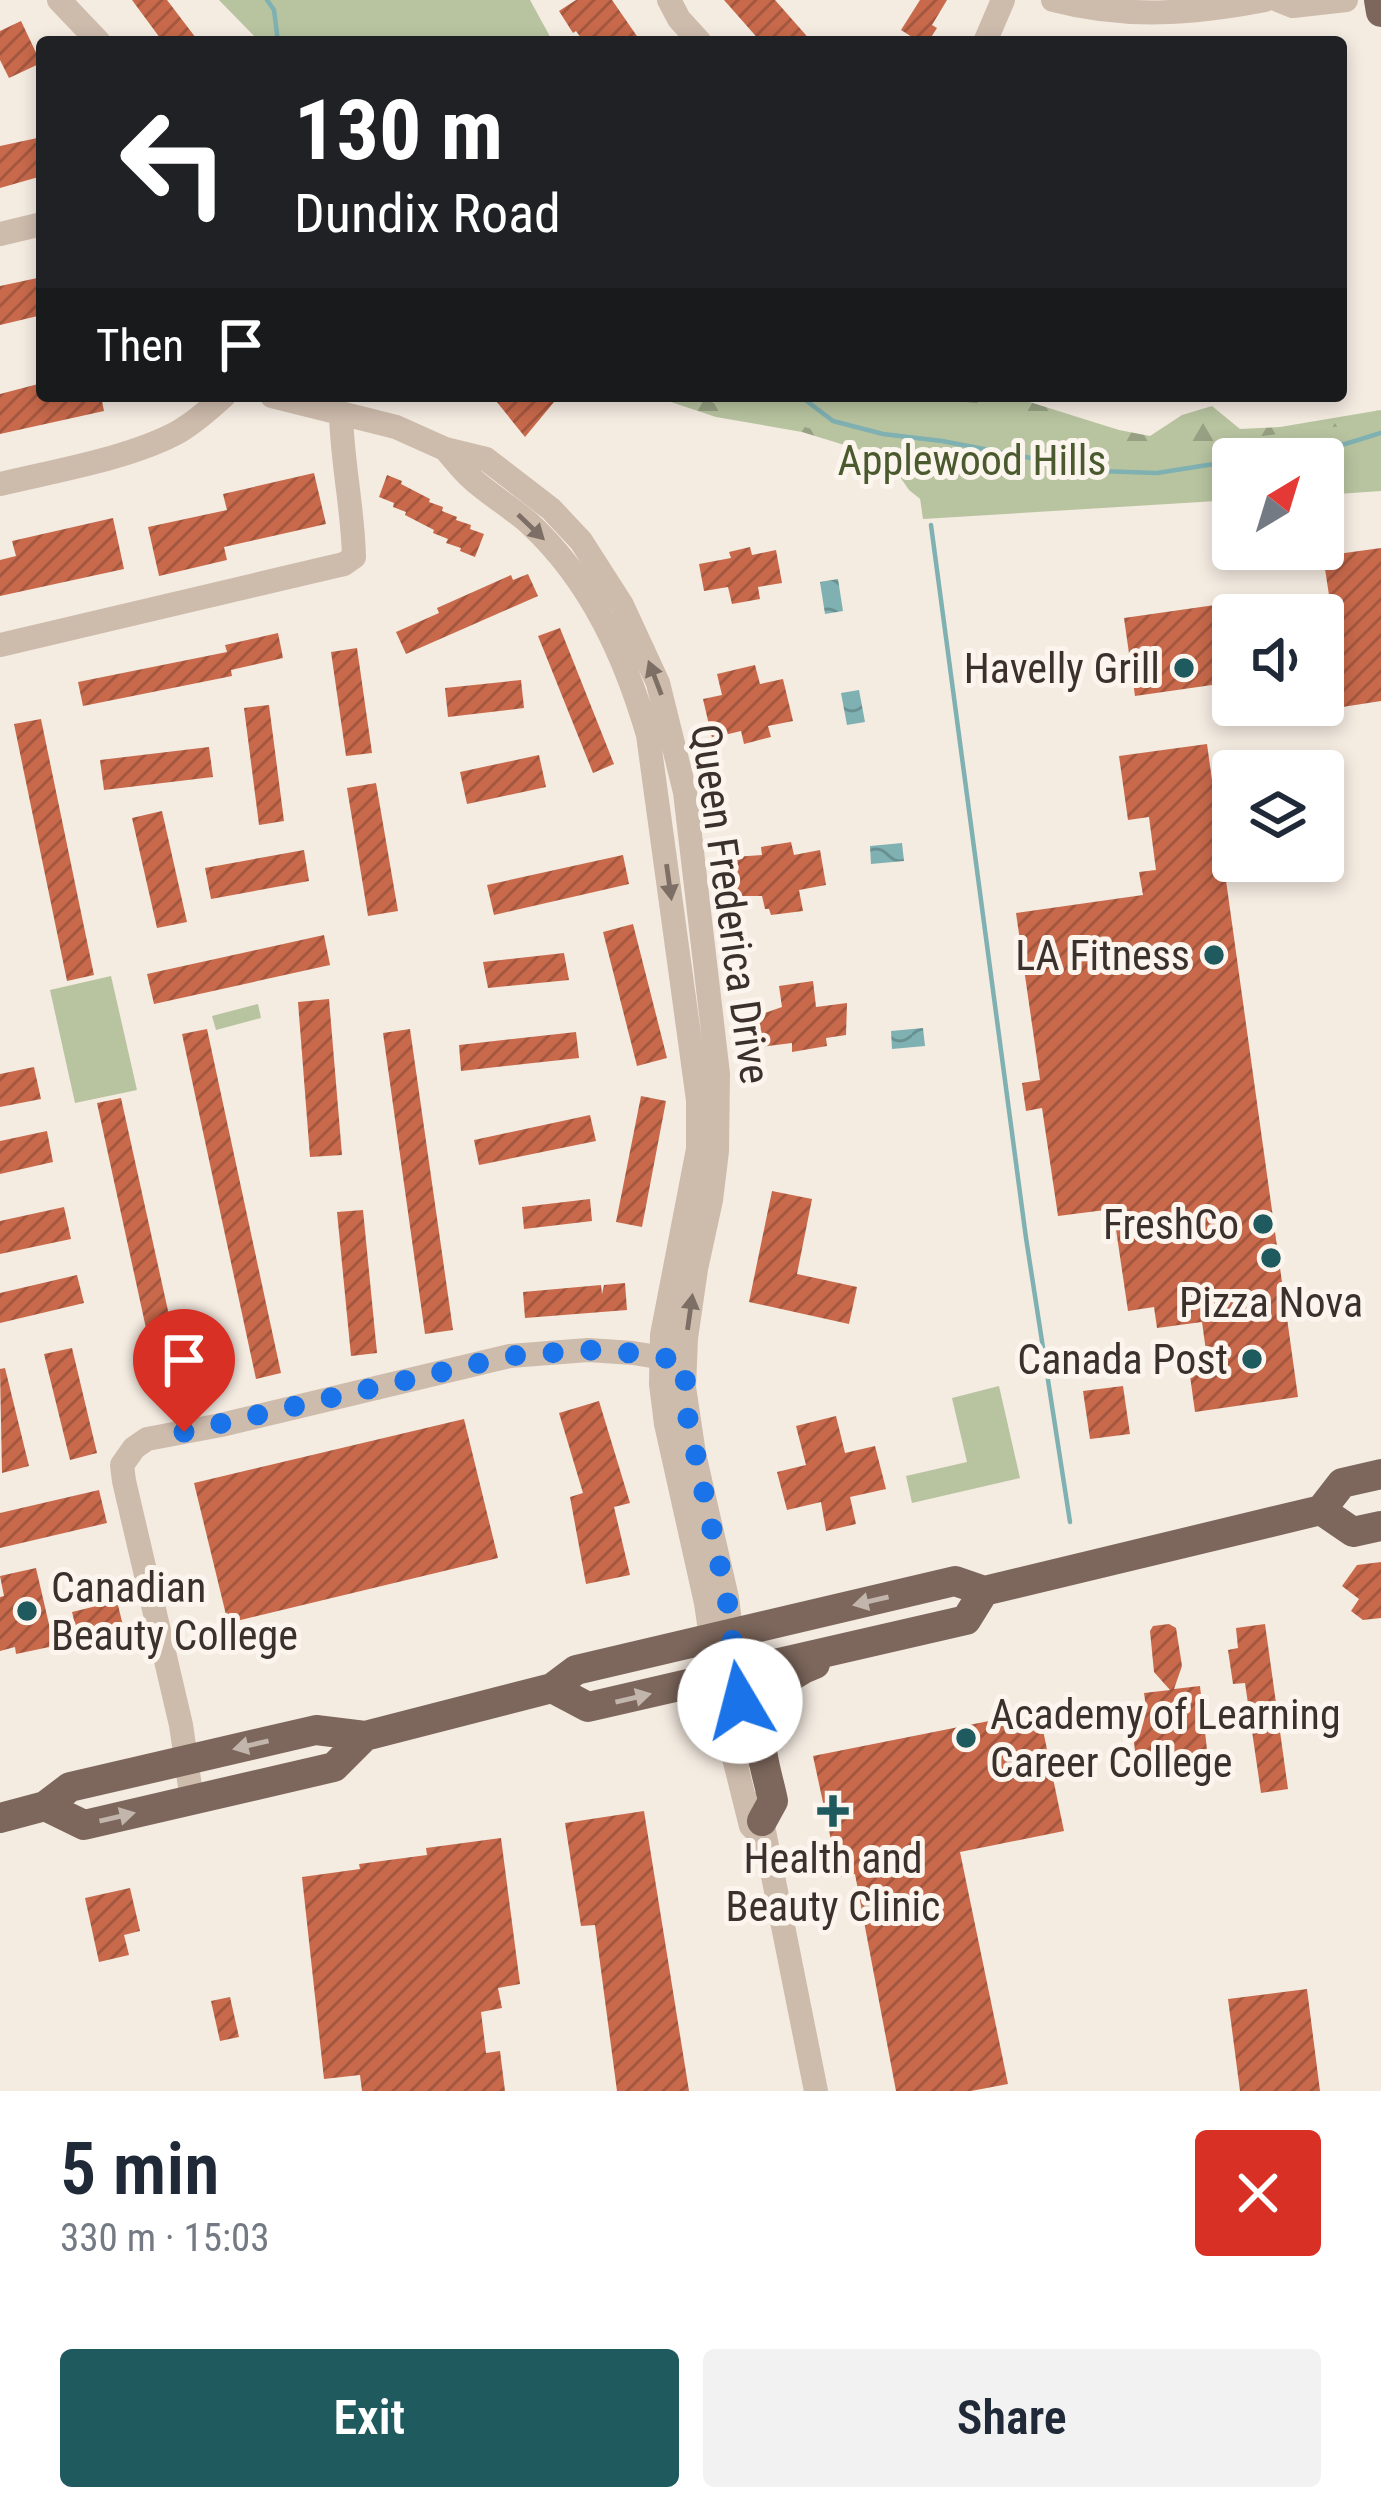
<!DOCTYPE html>
<meta charset="utf-8">
<style>
body{margin:0;font-family:"Roboto Condensed",sans-serif;background:#f2f2f3;color:#1f2937;height:100vh;display:flex;flex-direction:column;font-size:45px;white-space:nowrap}
*{box-sizing:border-box;margin:0}
p{font-size:39px;color:#747a83}
.icon{flex:none;width:66px;height:66px;fill:none;stroke:currentColor;stroke-width:2;stroke-linecap:round;stroke-linejoin:round}
.map{position:relative;height:2091px;overflow:hidden}
.sheet{display:flex;flex-direction:column;background:#fff;flex:1}
.sheet>*{flex:none}
.top-card{position:absolute;left:36px;top:36px;width:1311px;height:366px;border-radius:12px;box-shadow:0 6px 18px #0003;background:#202124;color:#fff;overflow:hidden}
.needle{width:78px;rotate:38deg}
.fabs{position:absolute;left:1212px;top:438px;display:grid;gap:24px}
.fabs a{display:grid;place-items:center;width:132px;height:132px;border-radius:12px;background:#fff;box-shadow:0 6px 18px #0003;font-size:60px}
.pin{position:absolute;display:grid;place-items:center;width:102px;height:102px;color:#fff;margin:-123px -51px;border-radius:50% 50% 50% 0;rotate:-45deg;box-shadow:0 0 12px #0007}
.pin .icon{rotate:45deg}
.me{position:absolute;width:132px;margin:-66px;rotate:352deg;stroke-linejoin:round;filter:drop-shadow(0 0 9px #0008)}
.turn{display:flex;align-items:center;gap:42px;height:252px;padding:0 60px;font-size:54px}
.turn .icon{width:156px;height:156px;stroke-width:2.5}
.turn b{display:block;font-size:84px;line-height:102px}
.then{display:flex;align-items:center;height:114px;padding:0 60px;background:#0003;gap:24px;font-size:45px}
.round{display:grid;place-items:center;flex:none;width:126px;height:126px;border-radius:12px;background:#f2f2f3}
.head{display:flex;align-items:center;justify-content:space-between;height:204px;padding:0 60px}
h1{font-size:72px;font-weight:600;line-height:90px}
.cta{display:flex;gap:24px;margin-top:auto;padding:24px 60px}
.cta a{flex:1;height:138px;border-radius:12px;background:#1f5a5e;color:#fff;font-size:48px;font-weight:600;line-height:138px;text-align:center}
.cta a+a{background:#f2f2f3;color:#1f2937}
.map>svg:first-child{display:block}
.forest{fill:url(#forest-firs)}
.park{fill:#b8c4a0}
.water{fill:url(#water-waves)}
.lines{fill:none;stroke-linecap:round;stroke-linejoin:round}
.stream{stroke:#7fb0b2;stroke-width:4.5}
.building{fill:url(#building-hatch)}
.minor{stroke:#cdbbac;stroke-width:24}
.major{stroke:#7d675c;stroke-width:30}
.oneway{fill:#7d6f65}
.oneway2{fill:#c2b5ac}
.route{stroke:#1a73e8;stroke-width:21;stroke-dasharray:0 37.8}
.poi-dot{fill:#1f5a5e;stroke:#fbf5ee;stroke-width:4.5}
.labels{text-anchor:middle;stroke-width:10;stroke-linejoin:round;paint-order:stroke}
.park-label{font-size:42px;fill:#4a5a2e;stroke:#fbf5ee}
.poi-label{font-size:42px;fill:#3b302b;stroke:#fbf5ee;text-anchor:end}
.street-label{font-size:42px;fill:#3b302b;stroke:#fbf5ee}
</style>
<div class="map">
<svg width="1381" height="2091" viewBox="0 0 1381 2091">
<defs>
<pattern id="forest-firs" width="22" height="20" patternUnits="userSpaceOnUse" patternTransform="scale(3)"><rect width="22" height="20" fill="#b8c4a0"/><path d="M5 1l3.5 6h-7zM16 11l3.5 6h-7z" fill="#97a083"/></pattern>
<pattern id="water-waves" width="16" height="10" patternUnits="userSpaceOnUse" patternTransform="scale(3)"><rect width="16" height="10" fill="#7fb0b2"/><path d="M0 5q4-4 8 0t8 0" fill="none" stroke="#699091"/></pattern>
<pattern id="building-hatch" width="6" height="6" patternUnits="userSpaceOnUse" patternTransform="scale(3)"><rect width="6" height="6" fill="#c8694b"/><path d="M-1 1l2-2M0 6l6-6M5 7l2-2" fill="none" stroke="#a4573f"/></pattern>
</defs>
<rect width="100%" height="100%" fill="#f4ebe1"/>
<!-- forest -->
<path class="forest" d="M653 396H1010L1119 430 1150 436 1182 415 1212 406 1240 429 1280 427 1381 410V488L1323 459H1233L934 510 909 490 887 458 802 432 716 417Z"/>
<!-- park -->
<path class="park" d="M219 0H530L553 42H260Z
M688 396H897L998 405 1021 413 1061 417 1133 452 1381 421V491L1323 495V459H1233V500L923 519 914 456Z
M111 976 137 1090 75 1103 50 990Z
M258 1004 261 1018 216 1030 212 1016Z
M999 1386 1020 1478 912 1503 906 1476 967 1462 952 1398Z"/>
<!-- water -->
<path class="water" d="M838 579 843 611 825 614 820 582Z
M859 690 865 722 847 725 841 693Z
M902 843 904 861 871 864 870 846Z
M923 1028 925 1046 892 1049 891 1031Z"/>
<g class="lines">
<!-- stream -->
<path class="stream" d="M267 0 274 10 278 42
M800 396 833 421 883 434 942 441 1099 471 1157 473 1233 461
M1248 459 1345 444 1381 433
M931 525 1026 1238 1070 1522"/>
</g>
<!-- building -->
<path class="building" d="M132 0H167L199 42H163Z
M576 0H612L641 42H584L576 31 573 33 559 11Z
M724 0H775L812 42H761Z
M920 0H947L932 25 937 28 928 42H920L901 30Z
M21 21 41 63 9 78 0 60V31Z
M42 137V176L0 188V146Z
M42 277V315L0 325V286Z
M42 383V396H101L104 411 0 434V394Z
M492 396H559L525 437Z
M314 473 326 524 224 547 227 560 159 576 148 527 227 510 223 494Z
M387 475 402 481 401 484 430 499 429 502 443 507 442 511 457 517 456 520 471 525 470 529 484 534 475 557 460 551 461 548 446 543 448 539 433 533 434 530 405 515 406 512 393 507 394 503 379 497Z
M113 518 124 569 0 596V560L16 556 12 541Z
M750 547 752 555 776 550 782 583 758 587 760 599 732 604 728 587 704 591 699 564 731 558 729 552Z
M1381 548V701L1323 710V610L1331 608 1323 556Z
M528 574 538 596 406 654 396 632 439 613 437 608 511 575 513 580Z
M1215 605 1226 683 1135 696 1124 618Z
M560 628 614 764 593 773 538 636Z
M278 633 283 658 231 670 232 676 83 706 78 682 227 652 225 645Z
M357 648 372 753 346 756 331 652Z
M755 665 760 684 783 679 793 721 768 726 771 737 744 744 741 731 712 738 703 699 722 695 717 674Z
M521 680 524 708 448 717 445 688Z
M269 705 284 821 259 825 244 708Z
M41 719 94 975 67 981 14 724Z
M1207 744 1298 1397 1195 1412 1190 1376 1209 1373 1202 1322 1157 1328 1154 1307 1128 1311 1113 1209 1058 1216 1042 1108 1026 1111 1022 1083 1040 1080 1016 913 1143 895 1139 872 1156 870 1149 817 1128 820 1119 756Z
M209 747 213 777 104 790 100 760Z
M539 755 546 787 467 804 460 772Z
M376 783 398 911 368 916 347 788Z
M162 811 187 922 157 928 132 818Z
M791 842 794 855 820 850 826 885 799 890 803 911 771 915 769 909H765L762 896H735L734 857 762 855 761 847Z
M304 850 309 881 211 899 205 868Z
M623 855 629 884 494 915 487 885Z
M633 924 667 1058 637 1066 603 932Z
M324 935 330 965 154 1004 147 974Z
M564 953 569 980 488 988 483 962Z
M813 981 816 1007 847 1003 846 1035 826 1038 827 1046 792 1052V1043L760 1047 750 1018 782 1007 779 986Z
M329 999 342 1155 310 1157 298 1002Z
M207 1029 281 1373 256 1379 182 1034Z
M410 1029 453 1330 425 1334 383 1033Z
M576 1032 579 1058 461 1071 459 1045Z
M34 1067 41 1099 0 1107V1074Z
M641 1096 666 1101 642 1227 616 1222Z
M121 1098 184 1383 159 1388 97 1103Z
M590 1115 596 1141 479 1165 474 1140Z
M47 1131 53 1162 0 1174V1141Z
M772 1191 812 1199 797 1274 857 1287 849 1324 749 1302Z
M590 1199 592 1221 524 1229 522 1207Z
M64 1207 71 1239 0 1254V1221Z
M363 1210 377 1353 351 1356 337 1212Z
M77 1275 84 1303 0 1323V1293Z
M625 1283 627 1310 525 1318 523 1292 601 1285 602 1294 604 1285Z
M72 1348 97 1453 70 1460 44 1354Z
M5 1368 29 1466 2 1473 0 1369Z
M1123 1386 1130 1434 1090 1439 1083 1391Z
M599 1401 630 1503 614 1507 630 1575 586 1584 570 1497 583 1493 559 1413Z
M836 1416 845 1453 875 1446 886 1489 850 1497 856 1524 826 1531 821 1502 787 1510 777 1472 806 1465 796 1426Z
M464 1419 498 1558 228 1623 194 1483Z
M99 1490 107 1523 0 1548V1513Z
M1381 1562V1618L1363 1620 1351 1611 1359 1599 1342 1586 1357 1565Z
M36 1568 54 1646 16 1654 15 1647 0 1651V1597L4 1596 0 1576Z
M117 1601 127 1642 82 1653 72 1612Z
M1169 1624 1176 1628 1182 1666 1174 1689 1200 1686 1209 1768 1138 1776 1130 1709 1146 1707 1144 1693 1170 1690 1154 1672 1150 1631 1153 1626Z
M1265 1624 1288 1789 1261 1793 1245 1683 1233 1684 1228 1650 1238 1648 1236 1628Z
M1039 1711 1064 1831 960 1852 1008 2084 971 2091H896L855 1874 839 1877 813 1756Z
M644 1811 689 2091H617L595 1925 581 1926 565 1823Z
M501 1838 520 1984 498 1988 502 2008 481 2012 486 2053 500 2051 505 2091H362L360 2075 324 2079 302 1877 360 1869 359 1864 427 1855 426 1848Z
M130 1888 140 1931 124 1935 129 1955 99 1962 85 1898Z
M1307 1989 1320 2091H1240L1228 1999Z
M230 1997 239 2037 220 2041 211 2001Z"/>
<g class="lines">
<!-- minor -->
<path class="minor" d="M59 0 99 42
M669 0 679 19 700 42
M1053 0C1125 19 1193 14 1265 0
M1278 0 1293 6 1346 0
M985 42 1003 0
M0 234 42 224
M272 396 396 427 445 449 486 459 551 509 581 541 622 605 658 683 685 792 718 1074 717 1151 711 1200 696 1269 686 1338 684 1387 694 1454 727 1598 740 1701 753 1756
M445 449C453 458 461 469 470 477 488 494 511 507 530 524 591 581 625 656 648 735L698 1100V1149L662 1335 661 1384 666 1424 706 1603 721 1706 751 1826 756 1831
M0 484C54 471 132 458 180 431 196 421 210 409 224 396
M0 645 344 564 354 557C353 509 342 462 341 414
M192 1800 181 1725 124 1481 122 1465 134 1448 147 1439 221 1425 510 1356 588 1350 633 1353 676 1360
M762 1802V1821L816 2091"/>
<!-- major -->
<path class="major" d="M1379 0 1381 12
M1321 1510 1353 1532 1381 1526
M552 1688 588 1707 966 1620 984 1591
M45 1806 84 1825 334 1767 365 1736
M0 1818 45 1806 70 1787 316 1730 365 1736 552 1688 576 1670 955 1581 984 1591 1321 1510 1342 1483 1381 1474
M762 1821 773 1801C769 1780 760 1756 761 1735 762 1702 785 1674 815 1664"/>
</g>
<!-- one-way arrows -->
<defs><path id="oneway-solid" d="M-6-.8H1V-3.2L6.5 0L1 3.2V.8H-6Z" transform="scale(3)"/></defs>
<g class="oneway">
<use href="#oneway-solid" transform="translate(531 527) rotate(44)"/>
<use href="#oneway-solid" transform="translate(655 678) rotate(-111)"/>
<use href="#oneway-solid" transform="translate(669 882) rotate(82)"/>
<use href="#oneway-solid" transform="translate(690 1312) rotate(-82)"/>
</g>
<g class="oneway2">
<use href="#oneway-solid" transform="translate(871 1601) rotate(167)"/>
<use href="#oneway-solid" transform="translate(633 1698) rotate(-13)"/>
<use href="#oneway-solid" transform="translate(251 1745) rotate(167)"/>
<use href="#oneway-solid" transform="translate(117 1817) rotate(-13)"/>
</g>
<g class="lines">
<!-- route -->
<path class="route" d="M184 1432 510 1356 588 1350 633 1353 684 1361 688 1419 727 1598 740 1701"/>
</g>
<!-- markers -->
<g class="poi-dot">
<circle cx="1184" cy="668" r="12"/>
<circle cx="1214" cy="955" r="12"/>
<circle cx="1263" cy="1224" r="12"/>
<circle cx="1271" cy="1258" r="12"/>
<circle cx="1252" cy="1359" r="12"/>
<circle cx="27" cy="1611" r="12"/>
<circle cx="966" cy="1738" r="12"/>
<path d="M827 1793h12v12h12v12h-12v12h-12v-12h-12v-12h12z"/>
</g>
<g class="labels">
<!-- park labels -->
<g class="park-label">
<text x="972" y="475">Applewood Hills</text>
</g>
<!-- poi labels -->
<g class="poi-label">
<text x="1160" y="683">Havelly Grill</text>
<text x="1190" y="970">LA Fitness</text>
<text x="1239" y="1239">FreshCo</text>
<text x="1271" y="1317" text-anchor="middle">Pizza Nova</text>
<text x="1228" y="1374">Canada Post</text>
<text x="51" y="1602" text-anchor="start">Canadian<tspan x="51" dy="48">Beauty College</tspan></text>
<text x="990" y="1729" text-anchor="start">Academy of Learning<tspan x="990" dy="48">Career College</tspan></text>
<text x="833" y="1873" text-anchor="middle">Health and<tspan x="833" dy="48">Beauty Clinic</tspan></text>
</g>
<!-- street labels -->
<g class="street-label">
<text transform="translate(731 904) rotate(82)" y="15">Queen Frederica Drive</text>
</g>
</g>
</svg>
<div class="fabs">
<a><svg class="needle" viewBox="-14 -14 28 28"><path d="M0-13l5 13h-10z" fill="#e53935"/><path d="M0 13l5-13h-10z" fill="#747a83"/></svg></a>
<a><svg class="icon" aria-label="sound" viewBox="0 0 24 24"><path d="M4 9h4l5-4v14l-5-4H4zM17 9q2 3 0 6"/></svg></a>
<a><svg class="icon" aria-label="layers" viewBox="0 0 24 24"><path d="M12 4l9 5-9 5-9-5zM3 14l9 5 9-5"/></svg></a>
</div>
<div class="pin" style="left:184px;top:1432px;background:#d93025"><svg class="icon" aria-label="arrive" viewBox="0 0 24 24"><path d="M6 21V4h12l-3 4 3 4H6"/></svg></div>
<svg class="me" style="left:740px;top:1701px" viewBox="-20 -20 40 40"><circle r="19" fill="#fff"/><path d="M0-13L10 11 0 6-10 11z" fill="#1a73e8"/></svg>
<div class="top-card">
<div class="turn"><svg class="icon" aria-label="left" viewBox="0 0 24 24"><path d="M17 20v-9H6M10 6l-5 5 5 5"/></svg><div><b>130 m</b>Dundix Road</div></div>
<div class="then">Then<svg class="icon" aria-label="arrive" viewBox="0 0 24 24"><path d="M6 21V4h12l-3 4 3 4H6"/></svg></div>
</div>
</div>
<section class="sheet">
<div class="head"><div><h1>5 min</h1><p>330 m · 15:03</p></div><a class="round" style="background:#d93025;color:#fff"><svg class="icon" aria-label="close" viewBox="0 0 24 24"><path d="M6 6l12 12M18 6L6 18"/></svg></a></div>
<div class="cta"><a>Exit</a><a>Share</a></div>
</section>
